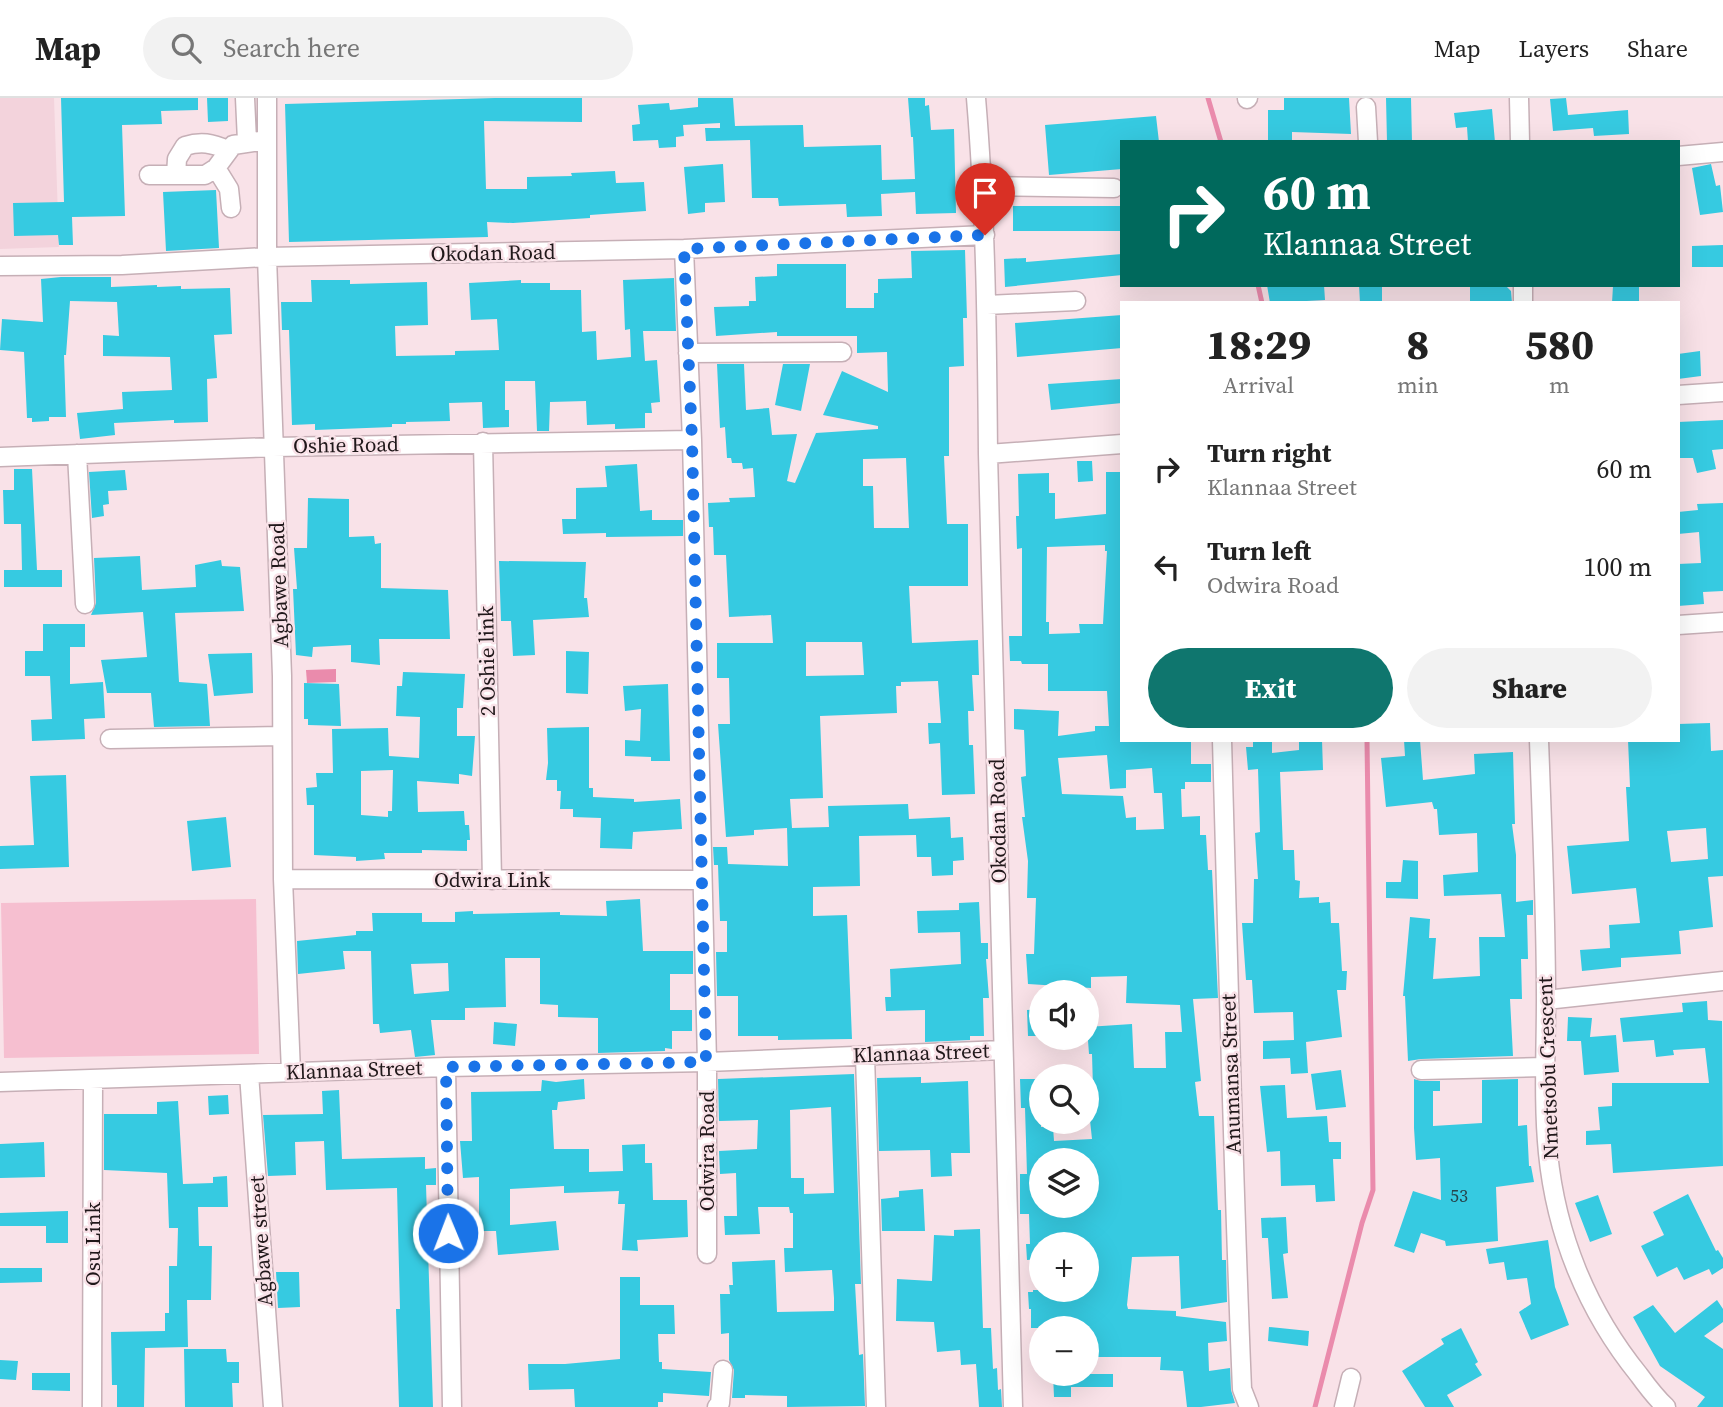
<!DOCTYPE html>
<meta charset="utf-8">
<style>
body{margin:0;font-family:"Source Serif 4",serif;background:#f2f2f2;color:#222;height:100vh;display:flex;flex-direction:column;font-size:26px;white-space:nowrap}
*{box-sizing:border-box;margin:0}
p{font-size:23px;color:#767676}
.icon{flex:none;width:38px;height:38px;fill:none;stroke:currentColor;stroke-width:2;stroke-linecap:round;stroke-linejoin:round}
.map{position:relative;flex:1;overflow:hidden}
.drawer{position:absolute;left:1120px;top:203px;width:560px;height:441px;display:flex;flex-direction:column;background:#fff;border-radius:0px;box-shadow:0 7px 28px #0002}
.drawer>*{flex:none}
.hud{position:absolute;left:1120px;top:42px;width:560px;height:147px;border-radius:0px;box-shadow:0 7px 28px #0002;background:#00695c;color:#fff;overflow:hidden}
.fabs{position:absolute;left:1029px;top:882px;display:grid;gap:14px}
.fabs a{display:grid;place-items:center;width:70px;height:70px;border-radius:50%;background:#fff;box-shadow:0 7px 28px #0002;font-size:35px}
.pin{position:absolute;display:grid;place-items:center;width:60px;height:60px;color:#fff;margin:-72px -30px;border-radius:50% 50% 50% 0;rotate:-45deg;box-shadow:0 0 7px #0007}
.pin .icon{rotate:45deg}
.me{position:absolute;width:77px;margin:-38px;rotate:359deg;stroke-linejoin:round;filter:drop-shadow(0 0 5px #0008)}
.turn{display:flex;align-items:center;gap:24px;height:147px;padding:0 28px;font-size:32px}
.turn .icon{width:91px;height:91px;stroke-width:2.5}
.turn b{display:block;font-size:49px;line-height:60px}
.eta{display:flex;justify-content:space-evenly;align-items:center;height:119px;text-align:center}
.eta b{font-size:42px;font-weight:800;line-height:49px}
.action{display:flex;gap:14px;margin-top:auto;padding:14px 28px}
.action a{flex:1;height:80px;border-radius:42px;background:#0f766e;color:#fff;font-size:28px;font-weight:800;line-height:80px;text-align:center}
.action a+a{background:#f2f2f2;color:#222}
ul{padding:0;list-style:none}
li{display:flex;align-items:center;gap:21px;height:98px;padding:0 28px}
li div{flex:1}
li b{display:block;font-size:26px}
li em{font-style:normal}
header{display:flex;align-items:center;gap:42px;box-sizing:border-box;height:98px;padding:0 35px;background:#fff;border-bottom:2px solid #e0e0e0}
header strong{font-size:33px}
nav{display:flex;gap:38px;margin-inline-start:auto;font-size:24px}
.search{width:490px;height:63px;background:#f2f2f2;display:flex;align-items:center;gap:18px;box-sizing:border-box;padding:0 24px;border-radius:38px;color:#767676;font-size:26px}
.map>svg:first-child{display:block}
.built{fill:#f3d3dc}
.green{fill:#f6bfd0}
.water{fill:#ea8bac}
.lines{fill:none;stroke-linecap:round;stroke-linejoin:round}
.stream{stroke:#ea8bac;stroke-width:5}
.building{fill:#36cae1;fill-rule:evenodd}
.minor-casing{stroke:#c6afb6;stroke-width:21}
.minor{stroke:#fff;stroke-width:18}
.route{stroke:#1a73e8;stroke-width:12;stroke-dasharray:0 21.6}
.labels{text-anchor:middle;stroke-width:5;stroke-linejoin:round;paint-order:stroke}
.number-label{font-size:18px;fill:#26444c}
.street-label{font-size:21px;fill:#20181a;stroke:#f9e2e8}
</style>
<header>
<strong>Map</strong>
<div class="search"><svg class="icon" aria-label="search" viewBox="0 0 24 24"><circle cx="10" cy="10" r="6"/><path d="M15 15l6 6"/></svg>Search here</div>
<nav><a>Map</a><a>Layers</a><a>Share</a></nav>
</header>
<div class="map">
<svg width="1723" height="1309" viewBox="0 0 1723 1309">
<rect width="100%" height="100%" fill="#f9e2e8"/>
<!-- built -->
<path class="built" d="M0 0H54L59 149 0 151Z"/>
<!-- green -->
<path class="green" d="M256 801 259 956 4 960 1 805Z"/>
<!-- water -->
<path class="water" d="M336 571V584L307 585 306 572Z"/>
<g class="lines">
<!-- stream -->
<path class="stream" d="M1208 0 1221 44
M1258 187 1262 205
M1315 1309 1362 1125 1373 1092 1367 642"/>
</g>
<!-- building -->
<path class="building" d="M61 0H198V12L161 13 162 26 122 27 125 118 72 119 73 147H59L58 137 14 138 13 105 64 104Z
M207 0H228V23L208 24Z
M495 0H582V24L484 23 486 91H527V79L572 78 571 75 615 73 616 85 644 84 646 113 590 117V120L513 125 487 124 488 139 289 144 285 6Z
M698 0H733L735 28 803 27 804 49 881 47 882 82 915 81 913 39H911L908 0H925V8L929 7 931 32 954 31 956 115 916 116 915 94 881 96 882 118 847 119 846 106 779 108 778 100H752L750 42 706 43 705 30H720V25L683 27 684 38 676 39V49L659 50 658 42 633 43 632 27 640 26 638 7 669 5 670 12 698 9Z
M1284 0H1349L1351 36 1292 34V44H1268V12H1284Z
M1386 0H1411L1412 44H1387Z
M1566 0 1568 17 1628 12 1629 36 1594 38 1593 30 1553 33 1550 1Z
M1492 11 1495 44H1468L1467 29 1456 30 1454 15Z
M1156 18 1159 44H1122V71L1049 77 1045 27Z
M723 66 725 104 705 105V114L688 116 684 69Z
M1711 66 1716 88 1720 87 1723 114 1700 117 1692 70Z
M216 92 219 150 166 153 163 94Z
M1013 108H1122V133H1013Z
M1723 147V169H1692V148Z
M965 152 967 220H963L964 268 949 269V358H944L947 426H968V488H909L912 545 978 542 979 577H972L974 613H968L969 647H973L975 696 942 697 940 645 929 646 928 625H941L938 583 901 584V588H896L897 615 820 618 823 700 790 701 792 730 829 729 828 708 908 706 909 721 950 719 951 740 963 739 964 762 953 763V777L932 778 931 759H917L916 737 859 738 860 788 813 789V818L847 817 852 941 778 942V938H738V898H717L716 854H727V823H720L718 767H714L713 749H727L728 766 788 768 787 730 754 732V737L726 739 718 626H730L729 580H717V545H773L771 517 729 519 726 457H714L713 429H709L708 405 730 404 729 400 755 399 753 370 743 371 742 365H732L731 360H727L725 329 720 330 717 266H744L746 312 769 310 772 337 797 336 787 383 795 385 816 335 878 331V328L823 317 842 273 888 294 887 254 857 255V238H777V234L716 238 714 209 749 208V203H756L755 179 777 178V166H846V210H874V195H878V181L912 180 911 153ZM906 360 909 430H874L873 388H863V361ZM806 544H862L864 577 806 578Z
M1122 156V177L1005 189 1004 161 1026 160V164Z
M61 179H111V189L157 187V189L181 188V191L230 190 232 236 214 237 217 280 207 281 208 324 174 325V322L114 325 115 337 80 341 77 315 123 311 122 294 172 292 170 259 103 258V237L119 238 117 204 70 203 66 257H64L66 319H49V323L32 324V320H27L24 254 0 252 2 221 43 224 41 181Z
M674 180 676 233H643L645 263 657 262 660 304 651 305 652 315H645V330L615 331V326L587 327 586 303 550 304 549 333H537L535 283H505V312H509V329L483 330 482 304 449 305 450 323 406 324V326H392V329L315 332V326L292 327 289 232H282L281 204H312L311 182H350V186L427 184 428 227 395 228 396 258 455 257V253L499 252 497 221 471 222 469 185 521 182V185H550V192H581L582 234 596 233 597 262 631 259 630 231 625 232 623 182Z
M1267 187H1324L1325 202 1270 205Z
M1359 187H1382V205H1360Z
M1470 187H1505L1511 193 1512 205H1470Z
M1613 188 1639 189V205H1612Z
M1122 217V250L1017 259 1015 225Z
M1700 253 1701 278 1678 281V256Z
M783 266H810L801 313 775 307Z
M1122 281V305L1051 312 1048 286Z
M1723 322V351L1712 352 1716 371 1697 375 1693 360H1678V324Z
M1077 363H1092L1093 383 1078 384Z
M637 366 640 413 652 412V422H683V438L606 439V435L563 436 562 421H576V390L607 389 605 368Z
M14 371H32L37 472H62V489H4V472H22L21 426H4L3 392H14Z
M125 372 127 392 108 393 109 406 103 407 104 418 92 420 89 374Z
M1106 374H1122V642H1191V666H1211V684H1185V691H1181L1182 719 1200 718V737H1206L1208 772H1212L1218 900 1193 901 1201 983 1195 984 1199 1018H1214L1218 1112H1221L1222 1162H1226L1227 1204 1181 1211 1179 1158 1132 1159 1127 1207 1128 1211 1176 1213V1218L1226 1224 1227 1243 1208 1245 1209 1273 1230 1270 1231 1292 1235 1305 1201 1309H1187L1183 1273 1160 1272 1161 1259H1087V1230H1031V1211H1029L1028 1194H1033V1192H1087V1146H1041V1161L1027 1162 1026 1146H1030L1029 1116H1020V1076H1027L1025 1010H1021L1020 981H1041V1029H1053L1054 1043 1092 1041 1089 1013H1087V990H1093L1092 956H1089L1087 929 1132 926 1134 970H1166L1165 934H1182L1180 907 1126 905 1127 878 1091 879V890L1028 886 1026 856H1034L1036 800H1027L1028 763 1022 719H1025L1021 679 1026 678 1024 632 1014 631V611L1059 613 1058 638 1095 633V628H1109L1107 593H1048V566H1022L1021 563H1010L1009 538H1022V450L1017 451 1016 418H1019L1018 376 1049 375V395H1055V421L1106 416ZM1105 447V453H1107L1103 526H1079L1080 535 1049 536V524H1046L1047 449ZM1107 657 1110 691 1126 690V672L1152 670 1154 695H1162L1164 731 1136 732V719L1126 720 1123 698 1062 696 1058 660ZM1087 1060V1108H1041V1062Z
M308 400 349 401V439L374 438 375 446 381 445V490L448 492 450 541H379L380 567 351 564V547L313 549 312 559 296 557 293 491H297L294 450H307Z
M1723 405V493L1703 494 1704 506 1678 508V466L1701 465 1699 434 1678 436V414L1698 412 1697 406Z
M140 458 142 492 196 489 195 467 221 462 222 468 240 469 244 513 175 515 179 584 207 586 210 628 154 629 151 595H107L101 562 147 559 143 514 91 517 96 505 94 460Z
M499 463 586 464 584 500H587L589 519 533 522 535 557 513 558 511 523H501Z
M43 526H85V549H70V586L103 584 105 620 84 621 85 641 32 643 31 622 52 621 50 578H25V553H43Z
M566 553 589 554 588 596 566 595Z
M252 555 253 595 214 598 208 556Z
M403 574 465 576 463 610H457V638H475L472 678 459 676V686L417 683 418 714 464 713 465 727H469L470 742H467V753L422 752V755H384L385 761 356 763V759L314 757V707H307L306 690 317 689 316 675H333L332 631 388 630 389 658 419 660 420 619 396 618 397 588H402ZM393 672 392 713H388V719L361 717V673Z
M304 585 339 586 341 628 308 627V621H304Z
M668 586 670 663H651V659L625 658V642L640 643 641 611 625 613 623 588Z
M1710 625 1711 653 1723 652V778L1708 779 1713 829 1679 833 1681 856 1621 860V869L1582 873 1580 852 1610 850 1609 827 1640 825 1636 790 1572 796 1567 748 1629 743 1626 689H1630L1628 642H1678V626ZM1706 730 1708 761 1671 764 1667 733Z
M589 629V690H593V699L634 701V704L680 701 682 731 633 734 632 751 600 750 601 720 573 719V711H560L561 693H557V682H546L548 665 547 630Z
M1253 642H1272V655L1299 652V642H1322L1323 672 1280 674 1283 752H1294L1295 782 1300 783 1299 800 1319 799V805L1330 804 1331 825H1339L1342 873H1347L1346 892H1337L1342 939 1306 944 1308 975 1291 976 1290 960 1263 961V943L1294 942 1293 914 1254 915 1252 882H1246L1242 825H1253L1254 781H1258L1255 735 1260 734 1258 671 1248 672 1246 649H1253Z
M1404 642H1420L1423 682 1475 676 1474 656 1513 654 1515 726H1512L1516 757V804L1533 802V817H1527L1528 861H1521L1522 901H1510L1513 958 1421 961 1408 963 1405 898H1403L1410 819 1430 821 1429 840H1436L1433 881 1480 878 1479 839H1505L1501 796 1444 798 1443 777 1478 774 1477 735 1439 737 1437 711H1434L1432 704 1386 709 1381 660 1405 658Z
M66 677 69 769 0 771V748L34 747 30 678Z
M226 719 231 769 192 773 187 723Z
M1403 762 1418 763V801L1386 800V784H1401Z
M640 801 643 853H693V876H670V912H692V933H672V951L665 950V953L598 955V920L558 919V907L540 906V860H505L506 909 465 910V922H431L435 957 415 959 411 932 380 935 379 926H373L371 853H343L345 871 298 876 297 843 356 837V833H373L372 815H422V824H455V814L473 813V816L560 814V817L607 818 606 803ZM448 865 449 893 414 896 411 866Z
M979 804 981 845H988V861H986L989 900H983L984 938H970V942L925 944V912L886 913 885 899H891L890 871 961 866 960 834 918 835 917 813 959 812V805Z
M1707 903 1708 922 1722 923 1723 1068 1613 1075 1611 1046 1586 1047V1033L1600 1032 1598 1009 1612 1008V985H1709L1705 950 1673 952 1674 957 1656 959 1654 942 1623 944 1620 920 1683 914 1682 905Z
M1041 911V938H1028L1027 912Z
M1568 919 1592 920 1590 939 1616 937 1619 974 1584 977 1581 943H1567Z
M494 924 517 926 515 948 493 946Z
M1341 972 1346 1009 1316 1012 1311 976Z
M854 976 861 1186H855L859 1257 863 1256 865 1308 787 1309V1298L745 1297V1300H732L734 1272 729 1262V1235L721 1236 720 1196H730L729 1187H733L732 1164 775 1162 777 1214 834 1213V1200L832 1172 785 1174 784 1150H793V1115H790L789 1109H758L760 1136 725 1137 724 1118H737L736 1075 720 1076 719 1053 757 1051 758 1022 719 1023 718 981ZM831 1009 834 1095 804 1096V1080H791L790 1012Z
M921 979V985L968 983 970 1055H951L952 1078 931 1079 930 1052 879 1053 877 980Z
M584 981 585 1001 558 1004 557 1012H552L554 1051H589V1074L623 1073 622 1047 645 1046V1065H652L653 1102H687L688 1139 637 1142 638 1153 622 1152 625 1106H618L619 1093 564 1095V1088L510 1091V1127L556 1123 559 1152 498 1157 496 1133H479V1079L463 1080 460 1043H472L471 994 541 993 542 982 556 984Z
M1414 981 1421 983H1440V993H1433V1028L1482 1025V982L1518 981V1028L1527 1027 1529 1068H1531L1534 1084 1496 1089 1498 1143 1446 1148 1445 1143 1421 1135 1414 1155 1394 1148 1413 1093 1441 1102 1440 1060 1416 1062 1414 1030Z
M1285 987 1287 1020 1327 1018 1329 1044H1341V1061H1333L1335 1103 1316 1104 1315 1087 1281 1088 1280 1053 1267 1054 1260 988Z
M339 992 342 1061 425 1059V1071L436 1070V1087H426L433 1309H399L396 1211H400L397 1090 326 1092 324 1043 295 1044 296 1077 268 1078 263 1017 323 1016 322 993Z
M228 997 229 1016 209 1017 208 998Z
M178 1003 183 1086 213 1085V1079L227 1078 228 1109H198L199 1148H212L211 1202H187L188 1249 145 1250 144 1309H117V1287H112L111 1234 165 1233V1215H169V1168H177L178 1130H169L167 1075 104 1072V1016H157V1004Z
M44 1044 45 1079 0 1080V1046Z
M923 1091 925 1133H882L881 1101 899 1099V1093Z
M1688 1096 1716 1153 1718 1152 1723 1160V1170L1712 1177 1709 1171 1684 1182 1677 1169 1657 1179 1641 1148 1664 1137 1653 1114Z
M1598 1097 1612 1136 1590 1144 1575 1105Z
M68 1113V1145H46V1128H0V1115Z
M1286 1119 1288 1155 1283 1156 1288 1200 1272 1201 1268 1140H1262L1261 1120Z
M980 1131 983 1230H991L993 1271 997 1270 998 1292 1001 1291 1002 1309H979L976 1266 961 1267 960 1252 937 1254 934 1224 896 1223 897 1181 932 1183 934 1137 954 1138V1132Z
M1548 1142 1555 1189 1569 1227 1531 1242 1519 1214 1531 1206 1527 1180 1507 1182 1504 1164 1489 1166 1486 1151Z
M0 1170H42V1184L0 1185Z
M276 1174H299L300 1209 278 1210Z
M620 1179H640V1207H674L675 1236H658L659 1264H662V1271L711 1274 709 1298 663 1295V1304H658V1309H575L574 1291 529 1292 528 1266H565L620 1261Z
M1717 1202 1723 1211V1224L1704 1238 1723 1251V1309H1697L1705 1299 1660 1268 1633 1219 1653 1207 1675 1235Z
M1269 1229 1309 1233 1308 1248 1268 1243Z
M1461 1230 1478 1264 1475 1266 1482 1277 1447 1297 1454 1309H1425L1402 1273 1444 1246 1441 1241Z
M184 1251H226L227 1264H239V1285H232L233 1309H185Z
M0 1262 18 1263 16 1282 0 1281Z
M32 1275H70V1293L32 1292Z
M1053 1276H1113V1289H1071V1299H1054Z"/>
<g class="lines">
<defs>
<path id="minor" d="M245 0 247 43
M267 0V159L282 578 283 781 291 974
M976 0C986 119 987 237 988 356L1013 1309
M1519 0 1520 44
M1247 1 1248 0
M1366 9 1368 44
M1678 58 1723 54
M216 70 229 91 231 110
M149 77H205L216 70 233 47 267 42
M176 77 177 61 185 48C201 43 212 45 227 52
M984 88 1114 90
M684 151 692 342 707 964V1156
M0 168 122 167 267 159 684 151 985 137
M1523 187V205
M987 207 1076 203
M688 255 842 254
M1678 297 1723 294
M483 344 492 782
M77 356 85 506
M988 356 1122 346
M0 359 273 349 692 342
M1678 527 1723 524
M110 641 282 638
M1222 642C1228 858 1233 1075 1242 1291L1249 1309
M1539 642C1542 729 1546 815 1546 901 1546 953 1543 1004 1548 1055 1556 1136 1587 1213 1639 1277 1647 1288 1656 1300 1666 1309
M283 781 702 782
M1546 902 1723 883
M865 958 876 1309
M446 969 452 1309
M1421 972 1544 969
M249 976 273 1309
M0 984 446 969 707 964 1003 952
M92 1309 93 982
M717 1309 720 1305 723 1272
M1344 1309 1351 1280"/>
</defs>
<!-- minor casing -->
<use href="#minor" class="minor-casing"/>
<!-- minor -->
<use href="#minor" class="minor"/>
</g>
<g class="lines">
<!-- route -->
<path class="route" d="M448 1135 446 969 706 964 692 342 684 151 985 137"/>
</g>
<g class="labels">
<!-- number labels -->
<g class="number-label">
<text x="1459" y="1104">53</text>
</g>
<!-- street labels -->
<g class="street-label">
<text transform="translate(493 155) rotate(-1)" y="7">Okodan Road</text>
<text transform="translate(346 347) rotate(-1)" y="7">Oshie Road</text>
<text transform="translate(279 487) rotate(-92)" y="7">Agbawe Road</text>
<text transform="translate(487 563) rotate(-91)" y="7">2 Oshie link</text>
<text transform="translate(998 723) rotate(-91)" y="7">Okodan Road</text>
<text x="492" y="789">Odwira Link</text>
<text transform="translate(921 955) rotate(-2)" y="7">Klannaa Street</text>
<text transform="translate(1548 970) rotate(-92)" y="7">Nmetsobu Crescent</text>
<text transform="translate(354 972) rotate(-2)" y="7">Klannaa Street</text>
<text transform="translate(1231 976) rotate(-92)" y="7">Anumansa Street</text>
<text transform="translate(707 1053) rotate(-90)" y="7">Odwira Road</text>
<text transform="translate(261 1143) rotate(-94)" y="7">Agbawe street</text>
<text transform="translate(93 1146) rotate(-90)" y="7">Osu Link</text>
</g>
</g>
</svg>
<div class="fabs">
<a><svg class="icon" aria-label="sound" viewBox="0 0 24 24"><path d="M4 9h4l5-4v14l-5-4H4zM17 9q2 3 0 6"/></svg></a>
<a><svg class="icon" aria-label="search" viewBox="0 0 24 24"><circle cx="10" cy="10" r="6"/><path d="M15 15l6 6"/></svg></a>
<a><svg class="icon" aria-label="layers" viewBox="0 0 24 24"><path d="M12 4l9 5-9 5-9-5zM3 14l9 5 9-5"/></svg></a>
<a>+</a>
<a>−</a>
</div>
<div class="pin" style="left:985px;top:137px;background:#d93025"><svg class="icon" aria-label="arrive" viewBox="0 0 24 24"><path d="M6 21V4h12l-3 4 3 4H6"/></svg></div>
<svg class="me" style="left:448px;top:1135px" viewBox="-20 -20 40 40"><circle r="17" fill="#1a73e8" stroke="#fff" stroke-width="3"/><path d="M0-11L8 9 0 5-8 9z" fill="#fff"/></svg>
<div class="hud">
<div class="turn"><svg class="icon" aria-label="right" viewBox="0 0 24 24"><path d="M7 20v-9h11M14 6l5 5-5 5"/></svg><div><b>60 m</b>Klannaa Street</div></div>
</div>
<section class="drawer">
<div class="eta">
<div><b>18:29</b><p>Arrival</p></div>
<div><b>8</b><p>min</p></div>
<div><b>580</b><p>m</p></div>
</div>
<ul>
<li><svg class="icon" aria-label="right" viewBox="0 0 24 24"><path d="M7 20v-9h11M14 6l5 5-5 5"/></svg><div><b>Turn right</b><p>Klannaa Street</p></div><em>60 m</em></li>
<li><svg class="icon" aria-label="left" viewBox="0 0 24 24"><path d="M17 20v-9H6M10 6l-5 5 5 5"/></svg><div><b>Turn left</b><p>Odwira Road</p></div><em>100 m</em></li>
</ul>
<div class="action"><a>Exit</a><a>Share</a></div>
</section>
</div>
